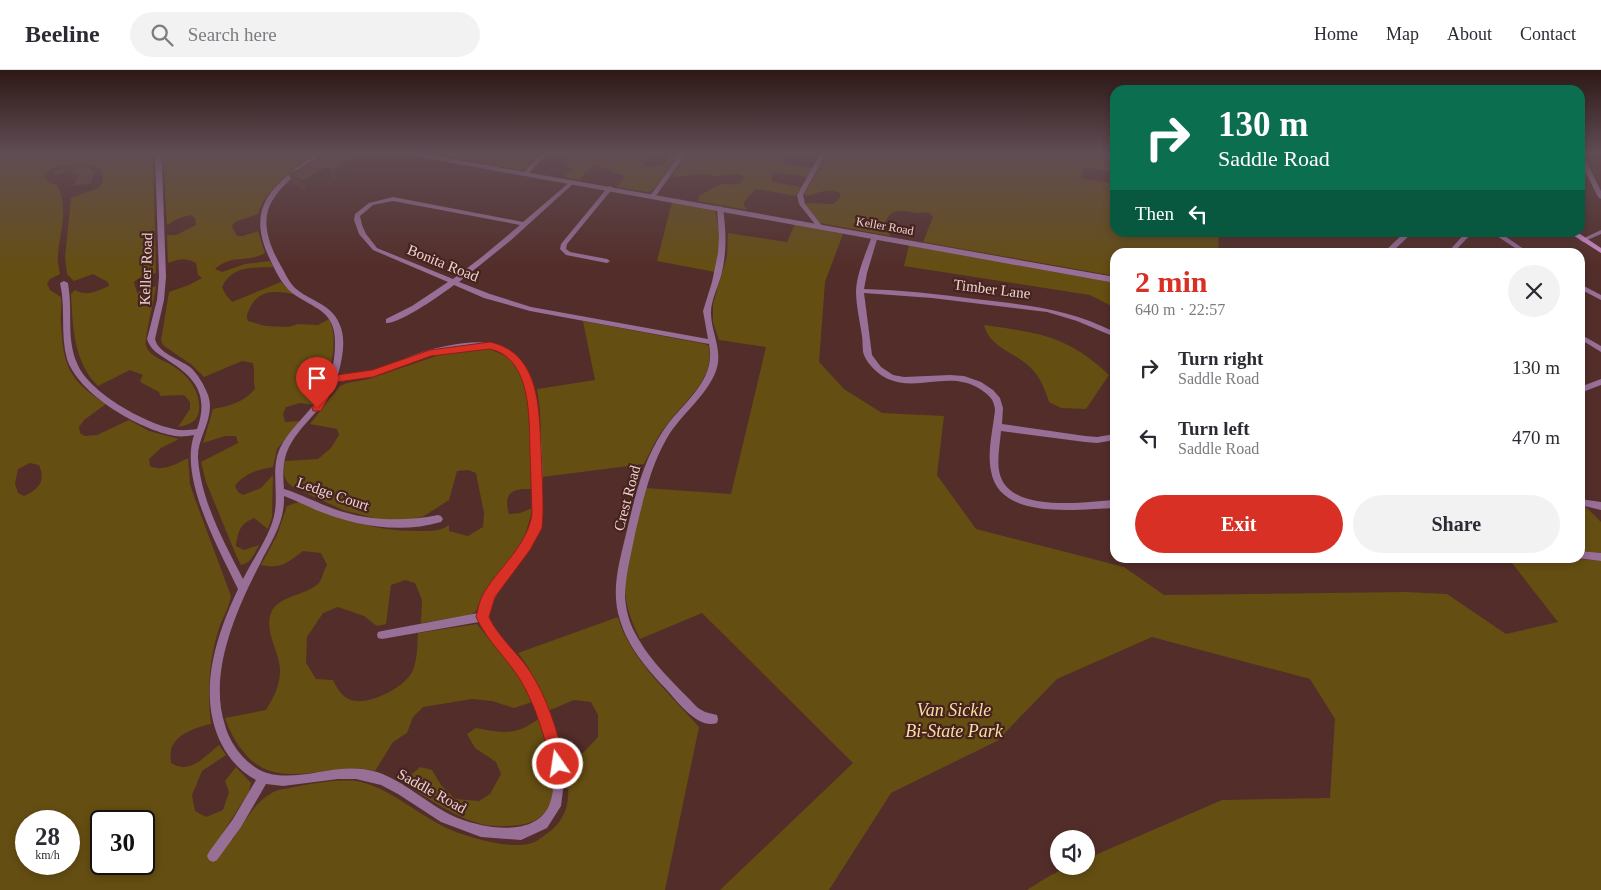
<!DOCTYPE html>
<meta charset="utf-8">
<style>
body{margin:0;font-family:Georgia,serif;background:#f2f2f3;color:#2b2b33;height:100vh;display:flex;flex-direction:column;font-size:19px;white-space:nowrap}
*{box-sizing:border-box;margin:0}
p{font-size:16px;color:#7c7c81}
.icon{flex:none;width:28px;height:28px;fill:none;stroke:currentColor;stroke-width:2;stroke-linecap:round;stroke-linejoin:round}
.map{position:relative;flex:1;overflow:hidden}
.details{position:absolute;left:1110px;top:178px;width:475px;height:315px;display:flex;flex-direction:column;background:#fff;border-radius:15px;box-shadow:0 2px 8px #0003}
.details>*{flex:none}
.hud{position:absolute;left:1110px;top:15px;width:475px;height:152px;border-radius:15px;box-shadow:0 2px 8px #0003;background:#0b6e4f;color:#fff;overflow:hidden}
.tools{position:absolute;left:1050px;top:760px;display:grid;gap:10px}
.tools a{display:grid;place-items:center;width:45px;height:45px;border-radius:50%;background:#fff;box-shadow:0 2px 8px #0003;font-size:25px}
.speed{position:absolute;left:15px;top:740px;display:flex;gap:10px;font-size:25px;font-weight:700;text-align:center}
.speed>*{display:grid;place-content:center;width:65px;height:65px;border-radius:50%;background:#fff;box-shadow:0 2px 8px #0003;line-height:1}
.speed small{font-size:12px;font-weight:400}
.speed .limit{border:2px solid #111;border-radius:8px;background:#fff;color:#111}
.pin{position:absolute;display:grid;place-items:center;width:42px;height:42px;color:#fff;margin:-51px -21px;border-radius:50% 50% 50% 0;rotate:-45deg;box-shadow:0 0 5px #0007}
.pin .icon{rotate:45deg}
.me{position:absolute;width:55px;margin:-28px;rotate:347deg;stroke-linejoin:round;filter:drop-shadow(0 0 4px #0008)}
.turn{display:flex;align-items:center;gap:18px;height:105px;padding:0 25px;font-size:22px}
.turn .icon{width:65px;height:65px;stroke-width:2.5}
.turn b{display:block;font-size:35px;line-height:42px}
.then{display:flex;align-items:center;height:48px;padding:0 25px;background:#0003;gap:10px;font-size:19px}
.round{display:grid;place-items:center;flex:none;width:52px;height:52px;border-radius:26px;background:#f2f2f3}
.headline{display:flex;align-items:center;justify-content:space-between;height:85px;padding:0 25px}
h1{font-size:30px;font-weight:700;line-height:38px;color:#d93025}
.action{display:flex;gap:10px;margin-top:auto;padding:10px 25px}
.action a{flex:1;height:58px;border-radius:30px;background:#d93025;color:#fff;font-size:20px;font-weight:700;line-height:58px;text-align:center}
.action a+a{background:#f2f2f3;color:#2b2b33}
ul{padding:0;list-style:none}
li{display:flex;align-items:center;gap:15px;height:70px;padding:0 25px}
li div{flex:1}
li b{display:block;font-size:19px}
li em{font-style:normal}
header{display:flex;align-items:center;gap:30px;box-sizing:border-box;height:70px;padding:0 25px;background:#fff;border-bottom:1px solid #e1e1e2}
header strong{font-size:24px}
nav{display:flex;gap:28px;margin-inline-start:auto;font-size:18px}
.search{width:350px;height:45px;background:#f2f2f3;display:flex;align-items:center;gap:12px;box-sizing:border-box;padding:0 18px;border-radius:28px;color:#7c7c81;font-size:19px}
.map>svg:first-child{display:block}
.green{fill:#654e12;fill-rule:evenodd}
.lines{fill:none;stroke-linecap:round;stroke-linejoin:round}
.minor{fill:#986f97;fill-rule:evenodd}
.tertiary{fill:#986f97;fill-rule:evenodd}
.secondary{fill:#cd8ccc;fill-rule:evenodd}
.wall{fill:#593a2b}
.shaded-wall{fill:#482f23}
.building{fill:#674332;stroke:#482f23}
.route{fill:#d93025;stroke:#8d1f18}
.labels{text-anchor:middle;stroke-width:4.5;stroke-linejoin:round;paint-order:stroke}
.far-street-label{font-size:12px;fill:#ecd3d0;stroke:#47231f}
.street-label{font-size:15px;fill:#ecd3d0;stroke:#47231f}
.near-park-label{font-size:18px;font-style:italic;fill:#f9dea1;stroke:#47231f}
</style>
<header>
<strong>Beeline</strong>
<div class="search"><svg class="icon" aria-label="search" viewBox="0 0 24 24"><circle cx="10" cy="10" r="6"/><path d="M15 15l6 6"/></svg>Search here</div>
<nav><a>Home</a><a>Map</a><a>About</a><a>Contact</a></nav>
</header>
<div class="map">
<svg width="1601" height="820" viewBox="0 0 1601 820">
<rect width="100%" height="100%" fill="#532d29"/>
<!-- green -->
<path class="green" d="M0 84H153L156 203 139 208 134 212 137 223 156 216C155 227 144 269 146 276 150 287 164 290 173 296 188 305 201 322 199 340 198 352 188 355 178 357L190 339V332L184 325 160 326 159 322 142 313 140 311 143 305 130 300 98 316C73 291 73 257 71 224L75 220C87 227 97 221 109 216L108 212 93 204 74 211 67 204 65 187 71 128 99 118C104 110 104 106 99 98 84 95 54 92 44 105L49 113 57 115C69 138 60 160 58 185 57 191 59 198 60 204L50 209 47 214 50 220 61 227C62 236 60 245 61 254 63 297 70 311 106 334L84 350 79 357 80 363 85 366 97 365 129 350 149 361 179 369 161 378 149 389 150 396C163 402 176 394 188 388L190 414 195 429 231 526C229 538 223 547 219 558 209 590 207 621 211 654 197 657 175 664 171 680 170 684 171 689 171 693 190 705 204 687 219 675L226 685 202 701 192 725 195 741 206 747 223 740 229 722 225 711 236 697 251 713 249 722 222 764 232 770C246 751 255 729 278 720 302 716 337 707 361 712 395 721 419 746 451 760 471 768 511 780 532 773 536 772 541 768 545 765 573 747 570 721 565 691L583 683 598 667V645L591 632 574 630 548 641 528 597 518 583 618 547C628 587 672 626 699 657L665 820H0ZM30 393 39 395C46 411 39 419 24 426L18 423 15 414 18 399ZM26 751H69V794H26ZM101 751H144V794H101Z
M163 84H313C292 101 266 118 258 144L235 152 232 156 237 166H243L258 161 265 183C245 194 234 183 215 199L222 202 245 194 270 191 273 197C252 198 233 195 222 217L226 225 232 232 281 212 293 224C274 220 257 220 249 240 247 245 246 245 248 251L265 256 288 257 298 254 318 255 329 249C341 271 328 315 314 335L300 333 286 337 283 344 285 352 301 351 277 379 273 397C258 400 244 403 235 416L238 422 243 425 261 418 273 405 272 447 268 459 254 448C240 454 238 461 236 476L244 480 259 475C254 484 251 493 241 495L236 485 206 412 201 392 238 373 236 366H225L203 373 213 339C230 336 244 332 255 319 253 310 255 302 253 293L242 291 204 307 192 295 164 276 161 271 169 222 189 215 202 208 198 205 196 193C185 187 179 189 168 193L167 165H176L196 155 195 148 191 145 179 148 167 155Z
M432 84H540L527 98 519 100Z
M574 84H606L614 88H620L626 84H654L644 95C654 98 666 96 670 84L677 88 653 120 647 122 617 117 625 107C621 104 618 104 614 102 595 93 593 94 579 110L564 107 572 98 566 95V92Z
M689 84 710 85 713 84H785L779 92 813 98 807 107 774 102 771 105 772 112 801 117 796 126 756 119 743 133 747 140 698 131 700 125C707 122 716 115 723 114 733 111 737 121 744 107 733 102 730 105 720 106 713 107 707 103 700 104 690 105 681 107 671 107Z
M828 84H1115V102L1084 97 1081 108 1115 114V162L1219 163 1218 182H1115V206L923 172 933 147C927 139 923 144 915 143 902 140 892 138 885 152L890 166 820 153 806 137V133L833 134 840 128V123C829 116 817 125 805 126V122Z
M672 132 715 140 722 176 715 202 657 191Z
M795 154 843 164 825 212 819 292 844 319 882 343 944 346 937 405 976 459 1124 497 1164 525 1406 522 1447 524 1506 564 1558 552 1508 488H1569L1601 491V820H1027C1048 807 1061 796 1086 796V789L1222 730 1330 728 1335 649 1310 609 1152 567 1057 609 997 671 891 723 829 820H720L853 693 702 543 640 569C632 553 625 535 625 517 625 488 639 447 645 418L731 424 766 277 719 270 713 252V234L727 186 728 163 787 172Z
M909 175 1115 213V238L1090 225 904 196Z
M583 251 705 274 709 276C715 309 686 329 668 353 658 365 651 380 644 394L542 407 540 340 537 319 595 310Z
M984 255C1038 263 1067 265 1109 305L1086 339 1061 338 1049 332C1044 316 1038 302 1024 292 1009 281 989 275 984 255Z
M490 279C496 282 505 285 511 290 535 312 530 387 531 419 512 418 503 423 509 444L520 443 533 438 523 472 484 522 476 541 471 545 421 553 422 530 415 513 405 510 391 515 386 554 377 556 364 546 338 537 323 543 307 567 306 593 316 609 333 610C336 617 343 628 351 630 368 636 404 618 412 602 418 589 417 576 418 563L477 554 518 604 532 632 514 638 492 631 472 629 423 637 413 647 407 663 393 672 375 701C334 691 284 720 251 690 238 677 231 665 225 648L266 640C275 626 283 609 279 592 276 578 265 559 271 543 278 525 306 526 319 513 322 509 324 500 327 495L321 483 303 481C286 493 283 499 261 495L277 465 287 436 299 432C338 448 376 462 419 461 430 461 439 462 449 455V461L468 466 483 457 484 443 476 403 468 400 457 401 449 430 424 446 413 449 397 451 378 449 343 440 293 417C283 411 283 402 285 391L318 389 331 378 339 365 337 359 310 354 340 316 347 313 369 309 439 285Z
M1580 436 1587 438 1601 452V483L1580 481Z
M538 649C551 682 573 747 520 755 509 756 495 757 485 755 455 748 429 729 403 712L420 697 432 700 441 715 455 729 479 731 490 724 501 704 496 692 475 678 467 664 476 658C502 663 516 666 538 649Z"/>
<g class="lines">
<!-- minor -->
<path class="minor" d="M155 84H161L162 93 166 207 164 230 155 269C158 283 179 289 190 297 198 304 204 315 208 325 216 348 197 366 198 388 201 431 224 472 243 509 253 489 272 463 275 441 278 419 271 398 280 378 289 360 304 348 315 333 329 317 335 295 335 274 336 240 314 239 292 223 281 214 274 198 268 185 245 133 277 113 315 84H321C306 99 286 109 274 128 259 150 269 175 281 196 285 203 289 212 295 218 310 231 331 234 339 253 347 269 342 289 338 305 353 304 369 302 383 297 399 292 413 284 429 280 451 275 479 268 500 276 548 292 542 403 543 444 540 454 537 464 532 473 517 500 497 516 487 547L529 603 541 625 553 655 561 684 564 712 561 736 547 758 521 770 481 767 441 752 398 724 381 715 356 709H338L283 716 266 714 241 757 217 790 213 792 209 790 207 786 209 782 233 749 256 710C241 702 230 690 222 675 196 625 216 566 238 519 219 479 179 409 194 365 188 366 182 367 175 366 140 360 78 324 67 289 60 264 66 238 60 213L64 211 68 213 69 221C72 245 67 270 77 293 88 322 144 353 174 359 181 361 189 360 197 359 209 326 196 308 169 291 160 285 150 280 147 269L157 230 159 207ZM474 278C489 278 503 279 512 291 534 319 533 379 533 414 533 429 535 445 529 459 518 490 489 509 478 543L382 561 378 562 377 565 378 568 382 569 479 552C489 570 505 584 516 601 537 632 563 697 550 733 537 770 478 758 451 745 425 732 404 711 377 702 339 690 301 713 267 703 257 700 250 694 243 687 235 678 228 667 225 655 208 604 236 540 260 494 271 471 285 453 284 426 295 430 305 435 316 440 355 456 400 464 441 452L443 449 441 446 438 445C403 452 368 451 334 439 317 433 301 424 284 419 283 408 283 398 285 388 293 357 326 341 336 310L371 306 388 301 429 285Z
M541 84H547L527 105H523V103Z
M680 84H686L655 127H651L650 126Z
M820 84H826L803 125 805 134 823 157 820 159 818 158 799 134 797 125Z
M1580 84 1583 85 1601 121V129L1598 127 1580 91Z
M572 110 575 112 574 113 510 171 459 212 490 224 531 237 708 269 703 241 712 212 718 183 719 167 717 138 720 136 723 138C726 160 727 180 722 202 719 216 710 231 711 245 712 264 723 281 716 301 706 327 681 344 667 368 650 397 643 431 635 464 631 485 625 506 625 527 626 540 629 552 635 563 650 592 676 615 698 638L705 642 717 645 718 649 717 653C698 660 677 631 666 619 647 599 628 577 620 550 610 520 620 490 627 460 635 426 643 391 663 361 681 333 717 312 709 274L530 241 484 228 454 215C442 224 400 254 386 253V249L412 236 448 212 373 180 359 164 354 150 355 144 369 133 393 127 523 152ZM393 131 520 155 483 186 453 209 377 178 366 164 362 155 360 146 373 135Z
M610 116 613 118 567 174 566 179 570 182 607 189 610 191 607 193 566 185 560 179 561 174 608 117Z
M1601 160V164L1585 171 1583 172 1580 170Z
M1466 162H1473L1454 182H1448Z
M1491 162H1499L1528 182H1521Z
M875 164 878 166 867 203 864 219C901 220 938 224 975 229 1026 235 1067 238 1115 262V267L1077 251 1047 242 932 228 864 223 872 285 881 297 893 305 904 307 950 305 964 306 981 312 993 320 1000 328 1003 338 1002 354 1085 366 1097 367 1115 364V370L1097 373 1085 372 1001 361C1000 376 995 396 1002 410 1018 442 1086 432 1115 430V438C1079 439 999 451 991 401 987 382 993 359 995 340 994 329 989 325 980 319 950 300 918 322 888 309 879 305 868 295 864 285 862 280 863 272 862 266 860 252 856 235 856 221 857 202 866 183 872 166Z
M1580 214 1601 225V230L1580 219Z
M1580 264 1601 276V282L1580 269Z
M1601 309V315L1580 323V317Z
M1580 429 1601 432V440L1580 435Z
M1580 481 1601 483V491L1577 488H1580Z"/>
<!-- tertiary -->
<path class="tertiary" d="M411 84H424L1115 207V213L414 86Z
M1405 162H1413L1392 182H1384Z"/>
<!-- secondary -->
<path class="secondary" d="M1568 162H1577L1601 178V183Z"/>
</g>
<!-- wall -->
<path class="wall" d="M322 84H352L350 88 354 98 338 110 332 107 307 121 295 115 289 105 320 87Z
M85 94 87 97 92 98 100 105 94 119 76 121 75 110H74L70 105Z"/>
<!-- shaded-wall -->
<path class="shaded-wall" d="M342 84H352L350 88 354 98 338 110 334 100Z
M328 97 332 107 307 121 302 111Z
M64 98 67 103 69 109 59 112 55 106Z
M92 98 95 102 96 100 100 105 94 119 76 121 73 116 91 100Z"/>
<!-- building -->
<path class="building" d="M322 84H342L340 87 350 88 334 100 328 97 302 111 289 105 320 87Z
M85 94 84 97 92 98 91 100H96L91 114 73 116 77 106 70 105 74 96Z
M64 98 65 104 55 106 54 100Z"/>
<!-- sky -->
<linearGradient id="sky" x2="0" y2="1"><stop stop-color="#2e1917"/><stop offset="0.42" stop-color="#604c54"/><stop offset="1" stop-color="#604c54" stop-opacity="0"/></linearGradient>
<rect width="1601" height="198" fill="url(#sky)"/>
<!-- route -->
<path class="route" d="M490 272C540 283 539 338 541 379 542 401 543 422 543 444L542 458 530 480 495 527 489 547C498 567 517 582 529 600 548 628 557 662 566 694L563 699 558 701 553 699 551 694C544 665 536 637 521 611 507 588 487 571 476 547 478 539 480 528 485 521 501 495 527 476 532 444 531 423 531 403 530 382 529 349 532 288 490 279L431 286 373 307 337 312 321 341H313L312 338 330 306 372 300 430 280Z"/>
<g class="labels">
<!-- far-street labels -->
<g class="far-street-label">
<text transform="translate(885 156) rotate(10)" y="4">Keller Road</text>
</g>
<!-- street labels -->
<g class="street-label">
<text transform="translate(443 193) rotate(22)" y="5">Bonita Road</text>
<text transform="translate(146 199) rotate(-88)" y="5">Keller Road</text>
<text transform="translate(992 219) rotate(7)" y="5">Timber Lane</text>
<text transform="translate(333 424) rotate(19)" y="5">Ledge Court</text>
<text transform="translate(627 428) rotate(-75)" y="5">Crest Road</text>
<text transform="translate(432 721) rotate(29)" y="5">Saddle Road</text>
</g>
<!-- near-park labels -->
<g class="near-park-label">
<text x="954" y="646">Van Sickle<tspan x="954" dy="21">Bi-State Park</tspan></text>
</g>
</g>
</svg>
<div class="tools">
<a><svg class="icon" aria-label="sound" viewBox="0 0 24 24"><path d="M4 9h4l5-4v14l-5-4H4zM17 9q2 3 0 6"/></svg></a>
</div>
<div class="speed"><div>28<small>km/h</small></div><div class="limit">30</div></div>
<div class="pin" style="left:317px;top:338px;background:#d93025"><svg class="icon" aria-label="arrive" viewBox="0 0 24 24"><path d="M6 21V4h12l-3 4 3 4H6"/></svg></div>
<svg class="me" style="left:558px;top:694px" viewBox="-20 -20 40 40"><circle r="17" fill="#d93025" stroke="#fff" stroke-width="3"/><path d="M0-11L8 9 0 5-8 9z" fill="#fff"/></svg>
<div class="hud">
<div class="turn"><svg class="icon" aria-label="right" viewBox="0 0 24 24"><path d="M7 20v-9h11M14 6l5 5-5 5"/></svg><div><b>130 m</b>Saddle Road</div></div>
<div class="then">Then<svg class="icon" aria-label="left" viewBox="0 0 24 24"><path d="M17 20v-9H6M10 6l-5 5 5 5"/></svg></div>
</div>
<section class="details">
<div class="headline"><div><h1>2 min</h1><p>640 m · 22:57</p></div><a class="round"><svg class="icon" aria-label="close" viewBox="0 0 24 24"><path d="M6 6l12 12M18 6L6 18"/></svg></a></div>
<ul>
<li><svg class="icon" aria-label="right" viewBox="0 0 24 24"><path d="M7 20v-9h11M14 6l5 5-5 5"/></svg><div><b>Turn right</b><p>Saddle Road</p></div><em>130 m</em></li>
<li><svg class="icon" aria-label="left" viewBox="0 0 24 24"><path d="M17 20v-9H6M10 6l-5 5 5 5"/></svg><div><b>Turn left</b><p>Saddle Road</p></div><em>470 m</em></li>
</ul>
<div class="action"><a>Exit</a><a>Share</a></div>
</section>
</div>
